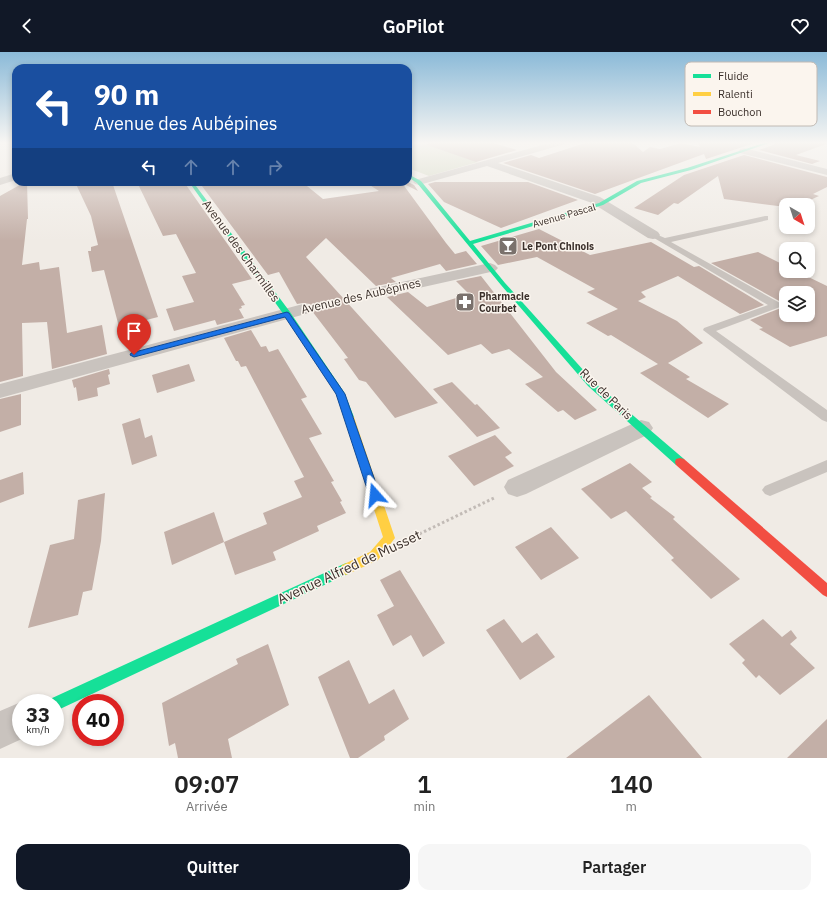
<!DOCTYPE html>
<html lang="fr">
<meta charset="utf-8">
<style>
body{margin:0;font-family:"IBM Plex Sans",sans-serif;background:#f6f6f6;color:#222;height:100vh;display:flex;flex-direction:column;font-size:15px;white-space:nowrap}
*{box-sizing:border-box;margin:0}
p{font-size:13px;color:#767676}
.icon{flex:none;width:22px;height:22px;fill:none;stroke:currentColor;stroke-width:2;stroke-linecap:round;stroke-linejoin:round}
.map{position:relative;height:706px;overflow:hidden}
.panel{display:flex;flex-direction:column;background:#fff;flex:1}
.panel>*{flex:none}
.guide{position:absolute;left:12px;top:12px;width:400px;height:122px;border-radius:12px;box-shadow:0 2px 6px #0003;background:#1a4fa0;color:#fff;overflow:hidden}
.needle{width:26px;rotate:141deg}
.fabs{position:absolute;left:779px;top:146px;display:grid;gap:8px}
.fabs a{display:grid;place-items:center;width:36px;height:36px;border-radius:8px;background:#fff;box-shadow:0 2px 6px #0003;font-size:20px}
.speed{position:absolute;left:12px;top:642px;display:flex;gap:8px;font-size:20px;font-weight:700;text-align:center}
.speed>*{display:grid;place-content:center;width:52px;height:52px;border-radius:50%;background:#fff;box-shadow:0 2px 6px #0003;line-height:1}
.speed small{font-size:10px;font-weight:400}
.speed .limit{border:6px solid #d22;background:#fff;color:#111}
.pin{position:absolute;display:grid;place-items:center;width:34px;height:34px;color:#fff;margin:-41px -17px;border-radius:50% 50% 50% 0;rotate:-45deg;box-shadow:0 0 4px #0007}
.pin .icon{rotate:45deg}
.me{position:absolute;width:44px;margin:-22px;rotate:342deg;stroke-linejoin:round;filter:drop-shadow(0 0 3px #0008)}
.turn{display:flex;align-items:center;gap:14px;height:84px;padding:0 16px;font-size:18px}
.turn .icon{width:52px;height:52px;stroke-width:2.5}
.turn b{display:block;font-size:28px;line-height:34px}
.lanes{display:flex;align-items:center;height:38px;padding:0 16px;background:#0003;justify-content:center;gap:20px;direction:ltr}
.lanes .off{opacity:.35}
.eta{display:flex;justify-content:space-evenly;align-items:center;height:68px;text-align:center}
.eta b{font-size:24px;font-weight:600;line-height:28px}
.button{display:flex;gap:8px;margin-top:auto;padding:8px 16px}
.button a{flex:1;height:46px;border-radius:12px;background:#111827;color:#fff;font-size:16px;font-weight:600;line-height:46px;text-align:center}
.button a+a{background:#f6f6f6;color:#222}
header{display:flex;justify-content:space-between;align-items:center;height:52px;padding:0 16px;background:#111827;color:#fff;font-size:18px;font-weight:600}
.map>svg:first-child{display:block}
.green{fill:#d1d6bf}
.building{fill:#c3afa7;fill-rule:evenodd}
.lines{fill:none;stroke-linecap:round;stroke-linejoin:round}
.path-far1{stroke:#c2bbb6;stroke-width:2;stroke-dasharray:1.5 1.5;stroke-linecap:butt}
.path{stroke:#c2bbb6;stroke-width:3;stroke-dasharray:2.5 2.5;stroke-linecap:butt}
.lane{fill:#c9c3be;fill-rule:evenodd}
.street{fill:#c9c3be;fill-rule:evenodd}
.fast{fill:#16e098;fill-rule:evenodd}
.slow{fill:#ffcf43;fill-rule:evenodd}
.jam{fill:#f24e42;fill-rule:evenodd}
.route{fill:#1a73e8;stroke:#114b97}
.labels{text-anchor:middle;stroke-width:3;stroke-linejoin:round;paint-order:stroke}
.far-street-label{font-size:10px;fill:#3b302b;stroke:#fbf5ee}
.far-poi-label{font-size:10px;font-weight:bold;fill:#3b302b;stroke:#fbf5ee;text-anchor:start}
.street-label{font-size:12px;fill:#3b302b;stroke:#fbf5ee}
.near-street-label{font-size:14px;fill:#3b302b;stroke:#fbf5ee}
.key{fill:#fbf5ee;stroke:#c1bab4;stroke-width:1}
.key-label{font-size:11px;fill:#3b302b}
</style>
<header><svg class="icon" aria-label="back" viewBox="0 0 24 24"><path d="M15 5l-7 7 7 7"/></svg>GoPilot<svg class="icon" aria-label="heart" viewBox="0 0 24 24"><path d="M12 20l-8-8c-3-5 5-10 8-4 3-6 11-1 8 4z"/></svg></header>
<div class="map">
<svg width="827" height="706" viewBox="0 0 827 706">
<rect width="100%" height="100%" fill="#f0ebe5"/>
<!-- green -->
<path class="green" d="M408 90H420L478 110 429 124 408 116Z"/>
<!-- building -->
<path class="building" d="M428 90H490L517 98 476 110 427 93Z
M697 90H758L706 107 704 102 595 142 503 111 531 103 539 106 585 91H633L643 100 650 95 660 97 681 91 700 95Z
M776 90H826V92L796 103 820 109 812 112 759 98 773 93Z
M744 103 827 125V135L813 142 819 144 799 153H786V155L724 147 718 124 678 152 674 151 658 163 634 156 684 123Z
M25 130H27L28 167H27L22 213 39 210 40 218 59 215 67 281 102 273 107 302 52 317 47 270 22 271 23 324 0 330V144Z
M75 130H112L158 265 119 275 104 218 92 220 88 199H91V195L98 193 91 164Z
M137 130H184L252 227 232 232 245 253 241 254 242 256 239 257 244 266 217 273 215 268 174 279 166 257 194 250 182 224 196 221 176 182 163 184Z
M199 130H302L323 147 379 139 365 130H408L414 133 418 139 402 131 446 191 455 202 466 199 477 212 446 219 440 212 391 226 396 230 376 234 326 186 306 205 438 351 395 366 366 330 359 328 344 307 348 306 312 259 314 257 310 252 303 251 297 252 279 220 268 223Z
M435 130H528L578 148 501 176 444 150 428 132Z
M539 177 590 203 651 190 694 215 699 214 764 253 740 262 678 224 641 240 646 245 638 249 677 269 703 291 668 311 690 325 686 327 729 352 708 366 640 321 658 312 611 283 608 284 586 271 618 257 587 240 595 237 537 205 498 213 481 194Z
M758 200 786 214V219H796L827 234V284L790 295 759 277 763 276 750 268 781 256 782 254 781 250 711 211ZM786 241H808V263H786Z
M481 224 556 320 597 358 575 368 563 358 558 360 525 332 543 325 509 297 492 302 481 292 448 303 387 245 408 240 427 255 469 242 456 229Z
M251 278 261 295 266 294 269 300 278 297 307 345 301 347 322 382 309 386 334 429 331 430 342 449 340 450 346 461 317 474 319 479 273 500 276 508 235 523 224 490 267 472 263 461 302 445 294 429 304 425 246 314 241 315 238 309H236L224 286Z
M189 312 195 329 157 341 152 323Z
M109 317 110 322 108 323 110 332 97 336 98 344 78 349 76 335 74 336 72 328Z
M452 330 475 353 477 352 500 376 477 385 433 337Z
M21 342V373L0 380V347Z
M140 366 145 386 152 383 157 404 132 413 122 372Z
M495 383 512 401 505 405 514 414 474 434 448 404Z
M630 411 652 430 642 436 652 445 650 446 675 465 673 467 740 527 711 547 671 508 674 506 626 459 611 467 581 437Z
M23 420 24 442 0 451V428Z
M105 441 101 489 92 538 83 540 78 563 28 576 50 493 74 487 78 448Z
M214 460 224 490 172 513 164 480Z
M551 475 579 506 541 528 515 495Z
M400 518 445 591 423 605 411 583 393 594 377 563 394 554 380 528Z
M504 567 522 591 537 581 555 605 520 628 486 578Z
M763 567 782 585 791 578 797 586 790 592 815 616 780 643 759 623 756 626 742 611 745 608 729 592Z
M268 592 289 653 228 687 232 706H178L175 691 169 694 162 651 238 612 236 607Z
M349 608 369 652 394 637 409 667 384 684 385 688 358 706H350L318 625Z
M649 643 702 706H566L607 675Z
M827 667V706H787Z"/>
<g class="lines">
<!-- path-far1 -->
<path class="path-far1" d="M322 253 356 245"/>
<!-- path -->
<path class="path" d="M415 484 496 445"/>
<!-- lane -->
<path class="lane" d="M765 164H768V168L671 190 780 251 781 253 780 255 716 279 827 358V370L822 368 703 278 704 276 768 253 649 183 653 181 665 186Z
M827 408V420L770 444 765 442 762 438 765 434Z"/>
<!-- street -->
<path class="street" d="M553 90H567L565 92 498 111 600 145 658 180 660 183 658 186 653 187 648 186 592 151 487 114 419 133 415 132 413 130 415 128Z
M744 96 827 117V123L740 101 739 99 740 97Z
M16 121V128L0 133V126Z
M490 211 495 213 498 216 495 219 374 246 368 245 366 241 368 237 374 236Z
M303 252 309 253 312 257 309 261 0 346V332Z
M641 368 649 370 653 376 649 382 526 442 517 445 508 442 504 435 508 428Z
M21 650 25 651H21V685H26L0 697V659Z"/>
<!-- fast -->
<path class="fast" d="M767 90H772L691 118 641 131 603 153 473 192 505 231 594 330 684 407 685 410 684 413H676L588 334 501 233 417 131 408 125V122L421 129 470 189 599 151 637 129 687 116Z
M189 130H193L290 260 344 340 354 365 352 367H346L337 342 284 263Z
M346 511 350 513 352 517 350 521 60 657 55 659V651H48L50 647Z"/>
<!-- slow -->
<path class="slow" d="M349 362 354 365 395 486 378 508 346 523 342 521 340 517 342 513 370 500 383 485 344 365Z"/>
<!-- jam -->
<path class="jam" d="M680 406 684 407 827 531V545L823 543 676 413 675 410 676 407Z"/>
</g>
<!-- sky -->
<linearGradient id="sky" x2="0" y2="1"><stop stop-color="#8bbad8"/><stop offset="0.48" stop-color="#f8f6f3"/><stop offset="1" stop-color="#f8f6f3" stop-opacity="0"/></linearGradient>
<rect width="827" height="189" fill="url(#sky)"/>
<!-- route -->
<path class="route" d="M287 260 289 261 345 342 380 443 379 446 375 447 371 446 369 443 336 342 285 265 134 305 130 303 131 301Z"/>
<!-- icons -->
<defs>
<symbol id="bar-square" viewBox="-11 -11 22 22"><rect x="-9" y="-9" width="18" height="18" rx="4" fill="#7a716c" stroke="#fbf5ee"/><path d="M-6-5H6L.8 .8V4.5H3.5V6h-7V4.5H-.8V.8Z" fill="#fff"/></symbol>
<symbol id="pharmacy-square" viewBox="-11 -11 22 22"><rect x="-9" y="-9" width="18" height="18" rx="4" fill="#7a716c" stroke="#fbf5ee"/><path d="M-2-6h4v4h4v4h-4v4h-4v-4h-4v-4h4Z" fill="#fff"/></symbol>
</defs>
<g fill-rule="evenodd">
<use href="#bar-square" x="497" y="183" width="22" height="22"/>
<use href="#pharmacy-square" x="454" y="239" width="22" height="22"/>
</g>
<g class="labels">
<!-- far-street labels -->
<g class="far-street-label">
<text transform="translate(564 163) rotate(-16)" y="4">Avenue Pascal</text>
</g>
<!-- far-poi labels -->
<g class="far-poi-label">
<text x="522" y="198">Le Pont Chinois</text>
<text x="479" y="248">Pharmacie<tspan x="479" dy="12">Courbet</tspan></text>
</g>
<!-- street labels -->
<g class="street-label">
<text transform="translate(241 199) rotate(54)" y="4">Avenue des Charmilles</text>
<text transform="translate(361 244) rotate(-13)" y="4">Avenue des Aubépines</text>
<text transform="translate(606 342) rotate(44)" y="4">Rue de Paris</text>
</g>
<!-- near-street labels -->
<g class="near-street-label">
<text transform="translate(349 515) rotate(-25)" y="5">Avenue Alfred de Musset</text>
</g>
</g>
<!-- legend -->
<rect x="685" y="10" width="132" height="64" rx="6" class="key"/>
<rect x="693" y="22" width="18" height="4" fill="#16e098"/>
<rect x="693" y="40" width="18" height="4" fill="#ffcf43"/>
<rect x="693" y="58" width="18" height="4" fill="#f24e42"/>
<g class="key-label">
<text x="718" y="28">Fluide</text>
<text x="718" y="46">Ralenti</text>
<text x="718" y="64">Bouchon</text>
</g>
</svg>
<div class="fabs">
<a><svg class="needle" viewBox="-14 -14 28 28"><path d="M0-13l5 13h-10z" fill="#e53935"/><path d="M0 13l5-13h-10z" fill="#767676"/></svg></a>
<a><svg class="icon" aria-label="search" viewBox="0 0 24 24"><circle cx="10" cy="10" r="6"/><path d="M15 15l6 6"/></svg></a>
<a><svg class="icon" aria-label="layers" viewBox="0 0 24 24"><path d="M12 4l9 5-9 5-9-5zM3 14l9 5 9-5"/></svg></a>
</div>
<div class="speed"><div>33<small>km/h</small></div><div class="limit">40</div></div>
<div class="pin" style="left:134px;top:303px;background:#d93025"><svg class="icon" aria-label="arrive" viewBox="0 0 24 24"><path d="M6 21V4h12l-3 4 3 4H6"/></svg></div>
<svg class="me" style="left:375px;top:443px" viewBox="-20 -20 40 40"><path d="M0-17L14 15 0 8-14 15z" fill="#1a73e8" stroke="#fff" stroke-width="4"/></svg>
<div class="guide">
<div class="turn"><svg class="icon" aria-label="left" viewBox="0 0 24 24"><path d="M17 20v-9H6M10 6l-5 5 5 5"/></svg><div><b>90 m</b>Avenue des Aubépines</div></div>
<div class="lanes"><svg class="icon" aria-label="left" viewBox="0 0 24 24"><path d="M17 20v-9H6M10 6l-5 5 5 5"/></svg><svg class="icon off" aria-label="ahead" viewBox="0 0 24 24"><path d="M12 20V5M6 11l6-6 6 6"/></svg><svg class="icon off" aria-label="ahead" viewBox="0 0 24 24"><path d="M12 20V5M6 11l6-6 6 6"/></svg><svg class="icon off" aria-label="right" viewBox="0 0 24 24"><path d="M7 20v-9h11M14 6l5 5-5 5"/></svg></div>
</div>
</div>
<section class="panel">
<div class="eta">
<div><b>09:07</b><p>Arrivée</p></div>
<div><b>1</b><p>min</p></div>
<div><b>140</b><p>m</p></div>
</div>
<div class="button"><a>Quitter</a><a>Partager</a></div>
</section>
